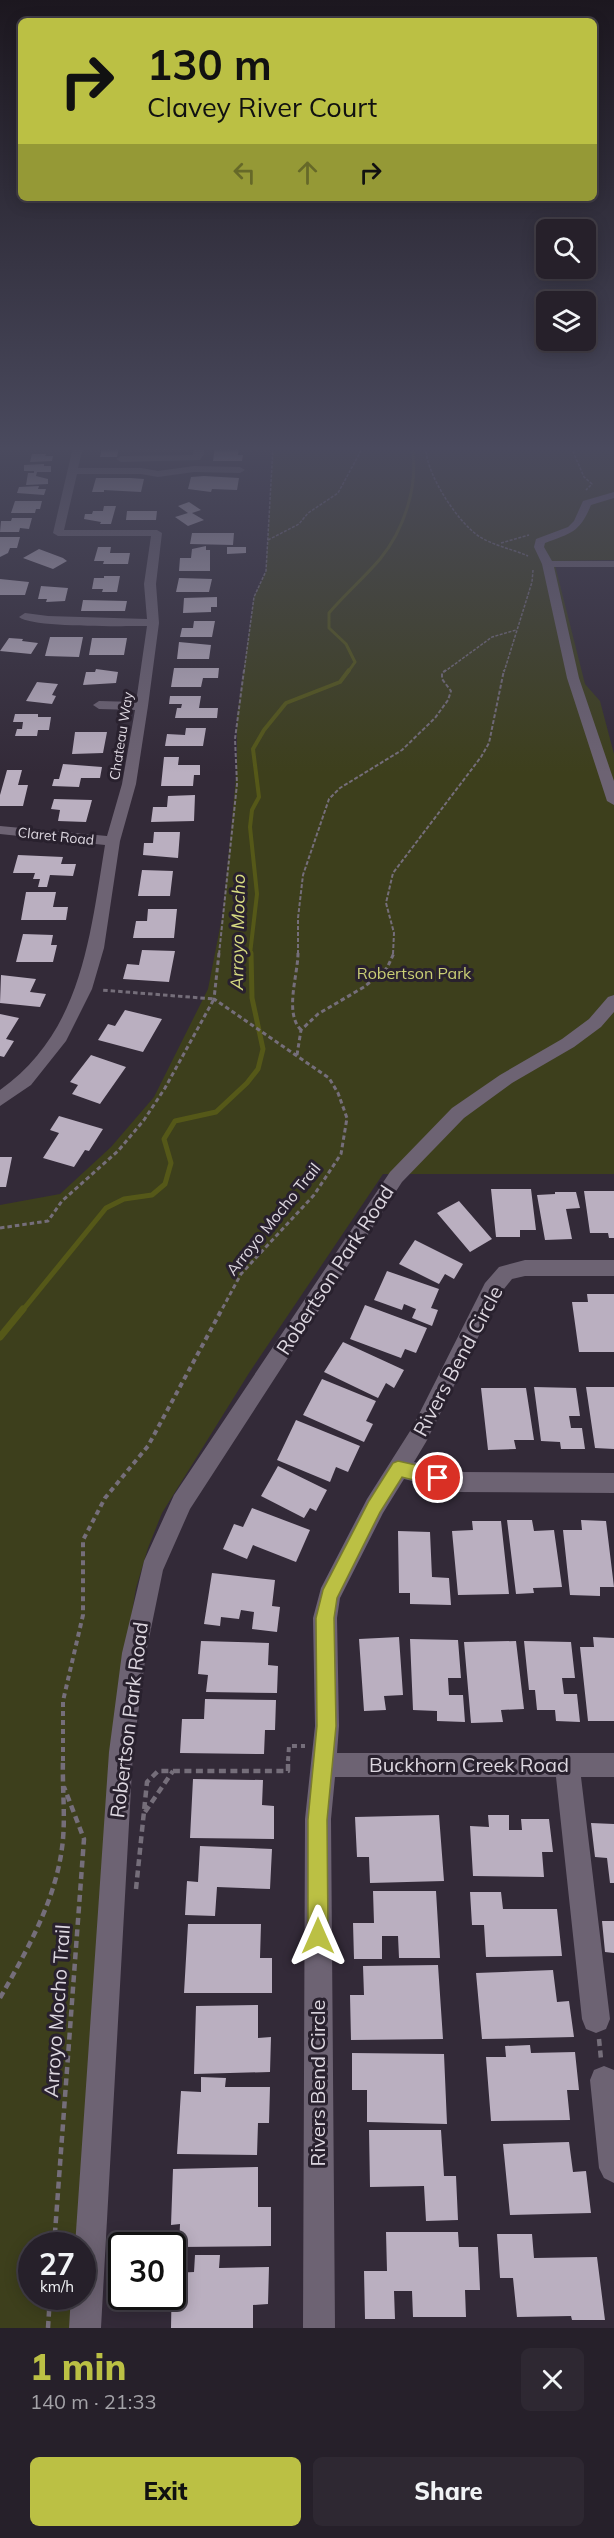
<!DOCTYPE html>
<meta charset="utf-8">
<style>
body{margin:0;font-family:Mulish,sans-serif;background:#2e2832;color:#f1f3f6;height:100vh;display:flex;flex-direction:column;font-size:22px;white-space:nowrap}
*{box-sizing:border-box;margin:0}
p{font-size:20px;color:#a4a3a8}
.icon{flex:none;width:33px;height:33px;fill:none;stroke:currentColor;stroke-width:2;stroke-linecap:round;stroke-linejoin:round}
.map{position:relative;height:2328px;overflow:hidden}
.drawer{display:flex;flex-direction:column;background:#26202a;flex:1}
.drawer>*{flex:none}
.banner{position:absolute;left:18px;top:18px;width:579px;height:183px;border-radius:9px;box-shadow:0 3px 15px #0003,0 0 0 2px #423e47;background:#bbc044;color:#111;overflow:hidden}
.fabs{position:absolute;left:536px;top:219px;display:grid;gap:12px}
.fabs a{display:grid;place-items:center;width:60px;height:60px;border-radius:9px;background:#26202a;box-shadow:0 3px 15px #0003,0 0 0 2px #423e47;font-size:30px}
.speed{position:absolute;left:18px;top:2232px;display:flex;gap:12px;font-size:30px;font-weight:700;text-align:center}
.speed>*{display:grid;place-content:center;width:78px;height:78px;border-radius:50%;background:#26202a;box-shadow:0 3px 15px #0003,0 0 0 2px #423e47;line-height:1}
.speed small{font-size:15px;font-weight:400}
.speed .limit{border:3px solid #111;border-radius:9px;background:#fff;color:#111}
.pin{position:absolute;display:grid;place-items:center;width:51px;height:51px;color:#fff;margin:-26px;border:3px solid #fff;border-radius:50%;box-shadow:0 2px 6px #0007}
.me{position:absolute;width:66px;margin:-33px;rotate:0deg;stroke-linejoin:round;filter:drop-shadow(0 0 4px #0008)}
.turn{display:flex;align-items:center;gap:21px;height:126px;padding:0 30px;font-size:27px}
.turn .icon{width:78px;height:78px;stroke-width:2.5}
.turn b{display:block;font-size:42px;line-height:51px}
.lanes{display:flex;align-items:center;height:57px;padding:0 30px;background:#0003;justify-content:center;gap:30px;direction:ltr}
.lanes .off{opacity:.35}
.round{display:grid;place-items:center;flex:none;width:63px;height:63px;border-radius:9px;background:#2e2832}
.head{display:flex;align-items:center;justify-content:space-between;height:102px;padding:0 30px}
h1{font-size:36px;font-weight:800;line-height:45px;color:#bbc044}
.action{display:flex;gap:12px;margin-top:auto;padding:12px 30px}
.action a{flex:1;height:69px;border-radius:9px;background:#bbc044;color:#111;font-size:24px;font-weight:800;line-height:69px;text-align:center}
.action a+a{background:#2e2832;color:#f1f3f6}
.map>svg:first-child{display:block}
.green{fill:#3d3f1c}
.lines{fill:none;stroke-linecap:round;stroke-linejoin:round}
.stream-far3{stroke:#555818;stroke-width:3}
.stream-far2{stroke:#555818;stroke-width:4}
.stream-far1{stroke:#555818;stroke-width:5}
.stream{stroke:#555818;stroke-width:7}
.building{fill:#baafc0}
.path-far4{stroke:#756e7a;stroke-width:1.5;stroke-dasharray:3 1.5;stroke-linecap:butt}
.path-far3{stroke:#756e7a;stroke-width:2;stroke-dasharray:4 2;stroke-linecap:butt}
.path-far2{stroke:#756e7a;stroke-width:3;stroke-dasharray:4.5 3;stroke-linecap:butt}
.path-far1{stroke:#756e7a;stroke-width:4;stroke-dasharray:5 4;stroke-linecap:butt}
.path{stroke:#756e7a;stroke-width:4.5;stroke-dasharray:7 4.5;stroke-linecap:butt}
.minor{fill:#6d6373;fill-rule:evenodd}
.route{fill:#bbc044;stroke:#7a7d2c;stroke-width:1.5}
.labels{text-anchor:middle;stroke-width:6;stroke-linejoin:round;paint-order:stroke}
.far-street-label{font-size:14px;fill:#ddd7e0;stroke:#29212e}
.park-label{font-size:16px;fill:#cacf75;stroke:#29212e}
.street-label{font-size:16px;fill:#ddd7e0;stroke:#29212e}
.water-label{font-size:18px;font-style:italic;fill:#d7db81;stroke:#29212e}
.near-street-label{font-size:20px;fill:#ddd7e0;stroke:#29212e}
</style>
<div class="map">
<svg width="614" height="2328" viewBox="0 0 614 2328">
<rect width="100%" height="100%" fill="#332a38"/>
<!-- green -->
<path class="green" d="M273 447H614V560L554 561 585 684 600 701 614 754V1174H383L249 1373 162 1513 148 1548 136 1588 122 1674 77 2245 32 2246V2296L73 2297 70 2328H0V1205L60 1194 111 1147 154 1097 208 989 223 912 237 767V716L254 597 266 571Z"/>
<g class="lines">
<!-- stream-far3 -->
<path class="stream-far3" d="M348 672 355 662 346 644 329 628V613C345 594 364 578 380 559 404 530 419 485 412 447"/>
<!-- stream-far2 -->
<path class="stream-far2" d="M250 954 257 894 250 827 252 810 259 797 253 749 264 730 286 703 340 682 349 670"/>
<!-- stream-far1 -->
<path class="stream-far1" d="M22 1311 106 1208 124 1199 152 1195 165 1184 171 1163 164 1139 175 1121 216 1112 247 1083 258 1069 263 1049 252 998 251 953"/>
<!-- stream -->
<path class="stream" d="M0 1337 23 1309"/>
</g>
<!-- building -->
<path class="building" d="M102 447H119L117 457H100Z
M136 447H183V450H136Z
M215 447H239L238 455H243L242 461H213Z
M32 454H46L45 456H53L52 461 30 462Z
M44 464V466H51V472H37L36 476 48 479V484L26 485 28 473H34V471H24V465Z
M191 477 204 476 239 478 237 490 212 489 211 492 188 489Z
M96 478H130L144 479 141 492 104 490V492H92Z
M39 486 38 489H46L44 495 17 493 19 487Z
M15 501H42L40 509H36L35 513H11Z
M189 502 201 510 192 513 204 520 188 526 175 517 188 513 178 506Z
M104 506H116L111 524H100L101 522 84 519 85 514H92L93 511H103Z
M127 511H157L156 520H126Z
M12 518H32L29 529 20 528 19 532H0L1 521H11Z
M192 533H234L233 545 190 544Z
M0 537H20L17 548H10L8 553 0 557Z
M206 546V550H210V571H179L180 558H191L192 549Z
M98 547H111L110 553H130L128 564H103L104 561H94Z
M227 547H246V553L227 554Z
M39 549 63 558 67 561 53 569 23 558Z
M104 576H120L117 592H102L103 589H92L94 578H104Z
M179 578 212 579 209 592H176Z
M0 579 29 582 25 595H0Z
M41 586 68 588 65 601 46 602 47 599H38Z
M217 597V607H211V612L183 613 184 598Z
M83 600 127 601 125 611H81Z
M194 621H215L212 637H180L182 628H193Z
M50 637H83L79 657 45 656Z
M9 638 23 639 22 641 38 643 31 654 0 651Z
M92 638H127L124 655H89Z
M179 642 211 645 209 659H177Z
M174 668H219L218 678H203L201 687H171Z
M96 669 118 672 116 683 83 685 86 672H95Z
M37 682 58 684 52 695 56 696 52 704 26 701Z
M170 696H201L199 708H218L217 718H175L177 708H181L182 704H169Z
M15 714H38V717H51L49 730H38L37 736H15L17 729H22L23 722H13Z
M186 728H206L203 746H165L167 734 185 735Z
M75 732H107L103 753 72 754Z
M164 757H179L178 765H200V775H194L193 786H161Z
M63 764 102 767 100 778H81L79 787 52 786 54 779H59Z
M7 770H22L18 785H28L23 806H0V795Z
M195 795 194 821 151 822 153 807H167L168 796Z
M54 799 92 800 86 822 58 821 60 810 51 809Z
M154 832H180L178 858 143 855 144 843H153Z
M18 855 63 857 61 864H76L73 876 50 875 47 887H38L40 879H33L35 873H13Z
M142 870 173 871 170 896H138Z
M26 892H56L53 907H68L66 920H21Z
M148 909H177L174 938H133L136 921H147Z
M23 934 53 935 51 945H57L53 962H16Z
M142 950 175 951 169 982 123 979 127 964 139 965Z
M1 975 36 979 30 992 46 994 40 1007 0 1003Z
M125 1010 162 1019 143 1052 98 1040 108 1024 115 1026Z
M0 1014 19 1018 6 1039 14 1041 4 1057 0 1056Z
M91 1055 126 1067 100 1104 72 1094 78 1085 70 1082Z
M59 1116 103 1129 89 1151 85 1150 74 1167 43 1158 59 1133 50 1130Z
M0 1157H12L6 1187H0Z
M491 1189H531L536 1230H520V1237H496Z
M584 1191H614V1238H609L608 1233H590Z
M555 1192H576L580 1208 566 1209 572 1239 545 1240 537 1195 555 1194Z
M459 1201 492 1239 470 1252 437 1213Z
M415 1240 463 1264 454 1279 445 1274 439 1284 399 1264Z
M387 1271 439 1289 431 1308 438 1310 432 1326 412 1318 416 1309 404 1304 402 1310 374 1300Z
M587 1294H614V1352H579L572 1302H588Z
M365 1305 427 1328 416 1353 405 1349 401 1358 350 1339Z
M343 1342 404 1370 394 1388 386 1383 378 1398 324 1372Z
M322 1379 376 1401 366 1421 373 1424 364 1442 303 1415Z
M534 1387 576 1388 580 1416H569L571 1428H582L585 1449H561L560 1442 541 1441Z
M586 1387H614V1449L595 1448Z
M481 1388H526L534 1440H514L516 1449 488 1450Z
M296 1420 360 1446 348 1472 336 1467 330 1482 277 1460Z
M278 1466 327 1490 316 1511 310 1508 304 1518 261 1496Z
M252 1508 310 1530 296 1562 253 1545 247 1559 223 1549 234 1524 243 1527Z
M507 1520H532L534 1531 554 1530 562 1587 533 1588 534 1593 516 1594Z
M581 1520 606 1521 614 1587H600V1596L570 1595 563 1530H582Z
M472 1521H501L509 1594 458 1595 452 1531 473 1530Z
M398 1531 430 1532 432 1577 449 1578 451 1605 410 1604V1593H399Z
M212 1573 275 1580 272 1606 280 1607 277 1632 252 1629 254 1612 241 1610 239 1619 221 1617 220 1626 204 1624Z
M399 1637 403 1695 384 1696 386 1710 364 1711 359 1639Z
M593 1637 614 1638V1721H588L580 1647H594Z
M410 1639 458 1640 461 1678H448L449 1695H463L465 1722 437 1721V1711L413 1710Z
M201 1641 269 1643 268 1665 278 1666 277 1693 206 1692 208 1675 198 1674Z
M516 1641 524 1709 501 1710 503 1722 471 1723 464 1642Z
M524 1641 571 1642 575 1678H562L564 1694H577L580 1722 556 1721 555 1710H537L535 1690H529Z
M205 1699 276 1700 275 1730H265L264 1754 180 1753 182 1719H204Z
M193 1779 263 1780 262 1805 274 1806V1839L190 1838Z
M439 1815 444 1881 370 1883 369 1857H357L355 1817Z
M488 1815H509V1830H522L521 1819H549L553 1852H542L544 1877 473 1876 470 1826 489 1827Z
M591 1823 614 1824V1883H610L607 1858 595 1857Z
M200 1846 272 1849 270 1889 217 1887 215 1916 185 1915 187 1881 198 1882Z
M373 1891H436L440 1958H399L398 1936H382V1959H354L353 1923H374Z
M470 1892H501L503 1909H557L562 1956 486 1957 484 1925H472Z
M602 1921H614V1953L605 1952Z
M188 1924H261L260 1958H272V1993H184Z
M438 1965 443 2039 351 2040 350 1995H364L363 1966Z
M553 1970 557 2002 569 2001 574 2037 482 2039 476 1973Z
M258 2005V2038L271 2037 270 2072 194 2074 196 2006Z
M530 2045 531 2053 575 2052 579 2090H567L570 2120 491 2121 486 2057H506L505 2046Z
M352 2053 444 2054 447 2124 367 2122V2090H352Z
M201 2077 226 2078 225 2087H270L269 2123H258L257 2155 177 2154 181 2091 201 2092Z
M369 2130H441L444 2176H456L458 2220 426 2221 424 2186 370 2187Z
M569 2142 573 2172 586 2171 591 2213 510 2215 503 2144Z
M258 2167V2207H271V2246L179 2247 180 2224 171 2225 173 2169Z
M386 2232H458L459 2247H478L480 2290H465L466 2317H413L412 2291H394L395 2319H365L364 2271H387Z
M497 2234H532L534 2258 597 2257 605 2320H572L571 2316 517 2317 513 2278H500Z
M195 2255H220L219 2268 269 2267 268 2304 253 2305V2328H171L172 2273 194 2272Z"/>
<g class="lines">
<!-- path-far4 -->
<path class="path-far4" d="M426 447C425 473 458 523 480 537 495 546 512 549 528 556
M571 447 584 477 592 484 586 490
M268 540 299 524 308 513 338 493 363 447
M501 543 529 535
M244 672 254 597 266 571 273 447
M444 672 492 637 516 630
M504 672 532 582 533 570"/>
<!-- path-far3 -->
<path class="path-far3" d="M219 954 237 784 235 739 244 670
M298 954V918L303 875 329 799 340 788 402 750 435 718 448 700 451 691 442 679V673L446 670
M393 954 394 933 386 903 393 873 481 757 489 743 504 670"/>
<!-- path-far2 -->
<path class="path-far2" d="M219 953 214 999 329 1078 338 1093 347 1118 341 1154 314 1195 241 1274 221 1311
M298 953C298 975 284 1013 301 1030
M297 1055 301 1030 318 1014 364 987 387 968 394 953
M0 1228 48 1221 62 1201 118 1151 144 1120 165 1088 214 999 101 990"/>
<!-- path-far1 -->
<path class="path-far1" d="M63 1761V1701L83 1615V1540L105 1498 148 1446 222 1309
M288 1761 289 1746H305"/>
<!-- path -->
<path class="path" d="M145 1812 173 1771
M136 1889 147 1782 158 1771H288V1759
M0 1998C26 1952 55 1902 62 1848 66 1819 62 1788 63 1759
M599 2039 601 2059
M54 2246 84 1839 64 1787
M48 2328 50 2296"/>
<!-- minor -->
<path class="minor" d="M73 447H83L78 468H141L158 471 194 466 240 467 245 470 240 473 194 472 158 477 141 474H77L64 530H157L162 533 156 584 159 623 148 706 136 784 120 841 104 948 92 989 66 1041 31 1085 0 1106V1090C82 1032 90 936 105 845L0 834V826L107 836 122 784 135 710 99 709 93 705 99 701 136 702 147 626C124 626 32 628 19 617L25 613 48 616 147 619 144 584 151 536H58L53 533Z
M194 447H204V454L200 460 121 462 116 459 121 456 193 455Z
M614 492V498L591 505C580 532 572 533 545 543L544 547 552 561H614V567H554L579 678 614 781V805L607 801 567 678 542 564 534 547 536 539 568 527 574 521 583 501Z
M614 995V1012L601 1027 574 1047 512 1083 464 1118 402 1182 190 1509 163 1570 146 1653 133 1752 101 2328H69L71 2296H82V2246H75L109 1752 122 1653 144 1561 174 1495 390 1172 452 1108 500 1075 562 1039 589 1019 608 997Z
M525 1260H614V1276H525L512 1279 499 1295 426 1442 414 1462 457 1472 614 1473V1493L457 1492 404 1479 383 1513 340 1598 337 1618 339 1726 337 1753H614V1777H581L610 2019 606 2029 596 2033 586 2029 582 2019 556 1777H335L331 1819 335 2328H303L305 1819 315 1726 313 1618 321 1588 367 1499 412 1428 485 1283 499 1267Z
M604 2066 614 2070V2183L604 2178 599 2168 590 2080 594 2070Z"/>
</g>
<!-- sky -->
<linearGradient id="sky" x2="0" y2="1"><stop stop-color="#1c171f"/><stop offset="0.58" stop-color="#4a4a5e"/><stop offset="1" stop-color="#4a4a5e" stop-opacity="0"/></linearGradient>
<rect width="614" height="773" fill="url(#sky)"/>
<!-- route -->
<path class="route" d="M398 1461 438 1470 443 1472 446 1478 443 1483 438 1486 402 1477 380 1512 337 1598 334 1618 336 1726 327 1820 328 1936 325 1944 318 1947 311 1944 308 1936V1820L317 1726 316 1618 323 1590 369 1501 393 1463Z"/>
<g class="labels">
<!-- far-street labels -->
<g class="far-street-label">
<text transform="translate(121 736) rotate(-81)" y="5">Chateau Way</text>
<text transform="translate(56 836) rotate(6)" y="5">Claret Road</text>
</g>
<!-- park labels -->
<g class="park-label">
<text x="414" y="979">Robertson Park</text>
</g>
<!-- street labels -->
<g class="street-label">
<text transform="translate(273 1219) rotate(-51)" y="6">Arroyo Mocho Trail</text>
</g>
<!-- water labels -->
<g class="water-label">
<text transform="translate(238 932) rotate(-89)" y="6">Arroyo Mocho</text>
</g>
<!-- near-street labels -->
<g class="near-street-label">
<text transform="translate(335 1270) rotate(-57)" y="7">Robertson Park Road</text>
<text transform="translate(458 1361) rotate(-62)" y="7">Rivers Bend Circle</text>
<text transform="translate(129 1720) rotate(-83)" y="7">Robertson Park Road</text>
<text x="469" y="1772">Buckhorn Creek Road</text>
<text transform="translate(57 2011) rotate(-86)" y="7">Arroyo Mocho Trail</text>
<text transform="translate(318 2083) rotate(-90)" y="7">Rivers Bend Circle</text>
</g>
</g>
</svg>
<div class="fabs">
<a><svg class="icon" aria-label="search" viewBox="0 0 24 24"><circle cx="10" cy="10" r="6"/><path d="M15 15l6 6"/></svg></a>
<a><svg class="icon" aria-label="layers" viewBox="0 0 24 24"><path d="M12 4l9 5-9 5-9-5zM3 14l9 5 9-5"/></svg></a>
</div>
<div class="speed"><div>27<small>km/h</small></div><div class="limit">30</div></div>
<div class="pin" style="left:438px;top:1478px;background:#d93025"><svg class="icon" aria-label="arrive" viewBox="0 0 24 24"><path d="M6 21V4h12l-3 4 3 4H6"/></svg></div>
<svg class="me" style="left:318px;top:1936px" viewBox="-20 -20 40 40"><path d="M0-17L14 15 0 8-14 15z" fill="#bbc044" stroke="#fff" stroke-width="4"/></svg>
<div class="banner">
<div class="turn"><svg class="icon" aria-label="right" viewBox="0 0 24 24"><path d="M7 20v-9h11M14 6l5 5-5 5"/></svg><div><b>130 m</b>Clavey River Court</div></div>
<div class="lanes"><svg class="icon off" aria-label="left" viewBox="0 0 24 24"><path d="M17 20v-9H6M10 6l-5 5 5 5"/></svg><svg class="icon off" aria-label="ahead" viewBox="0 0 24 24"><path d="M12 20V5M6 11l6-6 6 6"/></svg><svg class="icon" aria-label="right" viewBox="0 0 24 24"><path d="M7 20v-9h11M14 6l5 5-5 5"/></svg></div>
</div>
</div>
<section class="drawer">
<div class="head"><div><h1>1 min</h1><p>140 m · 21:33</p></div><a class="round"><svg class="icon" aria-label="close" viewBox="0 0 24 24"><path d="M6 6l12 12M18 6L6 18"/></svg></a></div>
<div class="action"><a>Exit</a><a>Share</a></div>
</section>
